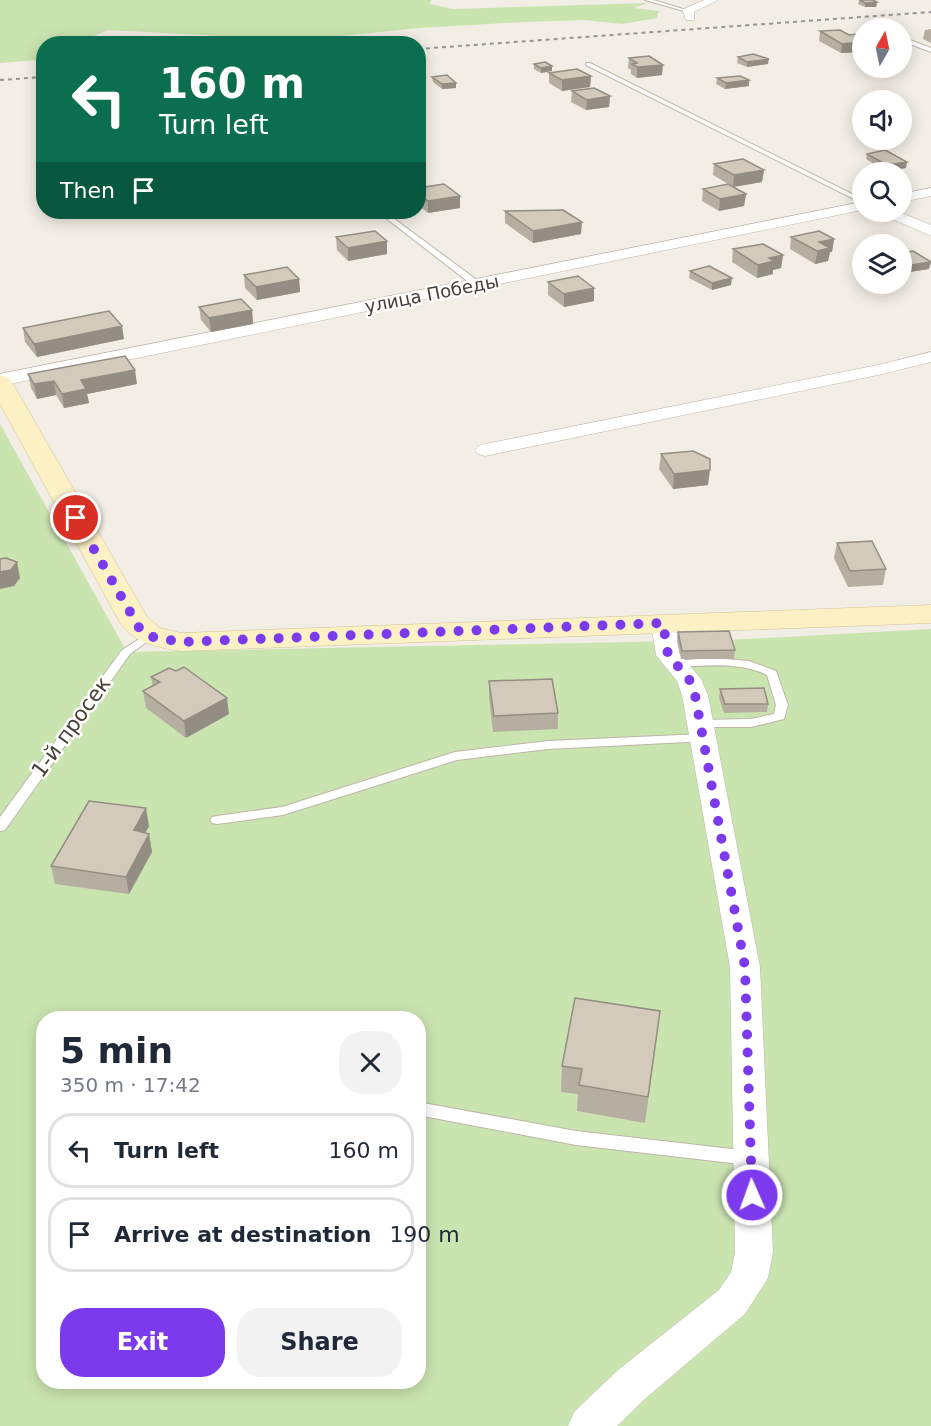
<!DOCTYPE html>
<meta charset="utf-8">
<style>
body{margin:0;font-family:"DejaVu Sans",sans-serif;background:#f2f2f3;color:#1f2937;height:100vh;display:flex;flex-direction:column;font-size:22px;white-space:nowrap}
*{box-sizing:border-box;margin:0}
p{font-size:20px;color:#747a83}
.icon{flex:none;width:33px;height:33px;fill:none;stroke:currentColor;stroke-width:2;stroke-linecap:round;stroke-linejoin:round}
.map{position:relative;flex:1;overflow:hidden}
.side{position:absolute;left:36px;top:1011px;width:390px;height:378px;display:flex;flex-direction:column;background:#fff;border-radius:24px;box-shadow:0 3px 15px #0003}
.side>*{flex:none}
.banner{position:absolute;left:36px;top:36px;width:390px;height:183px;border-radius:24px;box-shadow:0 3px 15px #0003;background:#0b6e4f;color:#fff;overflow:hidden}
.needle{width:39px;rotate:9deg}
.tools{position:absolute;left:852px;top:18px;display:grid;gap:12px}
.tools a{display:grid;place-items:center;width:60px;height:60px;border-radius:50%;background:#fff;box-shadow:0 3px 15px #0003;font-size:30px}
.pin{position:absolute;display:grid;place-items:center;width:51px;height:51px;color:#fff;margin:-26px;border:3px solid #fff;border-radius:50%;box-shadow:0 2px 6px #0007}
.me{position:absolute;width:66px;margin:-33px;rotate:358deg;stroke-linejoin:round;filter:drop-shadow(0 0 4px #0008)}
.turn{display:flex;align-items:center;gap:21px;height:126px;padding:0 24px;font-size:27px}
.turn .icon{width:78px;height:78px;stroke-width:2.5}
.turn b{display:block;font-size:42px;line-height:51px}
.then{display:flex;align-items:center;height:57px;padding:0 24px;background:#0003;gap:12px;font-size:22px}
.round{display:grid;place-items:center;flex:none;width:63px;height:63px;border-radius:24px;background:#f2f2f3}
.headline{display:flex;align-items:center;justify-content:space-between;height:102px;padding:0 24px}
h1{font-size:36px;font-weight:700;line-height:45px}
.primary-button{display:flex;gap:12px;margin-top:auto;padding:12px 24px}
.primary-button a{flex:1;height:69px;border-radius:24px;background:#7c3aed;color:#fff;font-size:24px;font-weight:700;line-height:69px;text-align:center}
.primary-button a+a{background:#f2f2f3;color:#1f2937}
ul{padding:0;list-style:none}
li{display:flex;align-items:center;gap:18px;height:75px;margin:0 12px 9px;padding:0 12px;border:3px solid #e0e1e3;border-radius:24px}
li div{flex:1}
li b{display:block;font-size:22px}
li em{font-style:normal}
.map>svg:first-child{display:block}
.green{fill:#cae4b0;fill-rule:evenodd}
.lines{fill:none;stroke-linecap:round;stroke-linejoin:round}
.lane-casing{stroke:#bdb6a8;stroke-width:2}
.street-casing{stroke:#bdb6a8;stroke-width:1}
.secondary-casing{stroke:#d0c397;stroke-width:1}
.lane{fill:#fff;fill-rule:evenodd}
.street{fill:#fff;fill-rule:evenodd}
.secondary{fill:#fcf1c5;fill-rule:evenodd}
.rail{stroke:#949494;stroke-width:2;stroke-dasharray:4 4;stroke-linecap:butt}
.wall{fill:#b5aea1}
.shaded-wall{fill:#948d83}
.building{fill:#d3cabb;stroke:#948d83;stroke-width:1.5}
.route{stroke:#7c3aed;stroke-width:10;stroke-dasharray:0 18}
.labels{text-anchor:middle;stroke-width:5;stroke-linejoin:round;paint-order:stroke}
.far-street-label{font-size:18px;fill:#443f35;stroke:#fff}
.street-label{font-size:21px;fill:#443f35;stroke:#fff}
</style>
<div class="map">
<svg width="931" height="1426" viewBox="0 0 931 1426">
<rect width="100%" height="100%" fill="#f2eee5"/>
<!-- green -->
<path class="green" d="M0 0H431L430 4 453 9 647 3 634 8 659 11 657 18 622 24 584 20 525 22 419 28 341 36 240 37 108 30 77 43 44 44 43 58 39 60 0 63Z
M0 424 127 652 728 640 931 629V1426H0ZM44 1018H418V1382H44Z"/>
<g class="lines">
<defs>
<path id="lane" d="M645 0H653L690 11 688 12Z
M866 24 874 27 875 28 864 27Z
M902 37 931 48V52L902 41Z
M586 63H590L862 199V203L586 65Z
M378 212H385L481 283V287H475Z
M150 632 154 633 156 635 154 637 130 654 5 830 0 831V817L122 650Z
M712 658 749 661 776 671 788 705 784 719 751 727H696L694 724 700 720 751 719 774 714 776 705 767 675C738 661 705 666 674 667L668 664 674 661Z
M703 734 709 738 707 741 548 749 457 760 283 815 217 824 212 823 210 820 212 817 217 816 282 807 455 752 548 741Z
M418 1102 576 1131 749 1151 755 1153 757 1158 755 1163 749 1165 576 1145 418 1115Z"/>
<path id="street" d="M704 0H718L694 12V20H686L683 11 684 9Z
M931 188V196L902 202V194Z
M862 202V210L0 386V374Z
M881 212H899L931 225V236L883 215Z
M931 352V362L878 375 485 456 478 454 475 450 478 446 485 444 878 365Z
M663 616 671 618 675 623 680 654 701 679 708 695 760 967 773 1252 768 1278 745 1314 646 1398 617 1426H568L574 1412 618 1370 719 1290 731 1272 735 1252 730 967 682 695 677 681 656 655 651 623 655 618Z"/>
<path id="secondary" d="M0 375 8 377 12 382 147 617 160 628 181 633 931 605V623L181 651C155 647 134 643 119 621L0 404Z"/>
</defs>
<!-- lane casing -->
<use href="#lane" class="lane-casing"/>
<!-- street casing -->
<use href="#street" class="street-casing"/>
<!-- secondary casing -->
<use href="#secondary" class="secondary-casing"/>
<!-- lane -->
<use href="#lane" class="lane"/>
<!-- street -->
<use href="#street" class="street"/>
<!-- secondary -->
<use href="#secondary" class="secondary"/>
<!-- rail -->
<path class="rail" d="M418 49 931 12
M0 80 44 77"/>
</g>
<!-- wall -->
<path class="wall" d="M859 0H873L877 2 876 7H865L858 4Z
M931 29V43L923 39 925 30Z
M820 31 862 49 861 52 841 53 819 41Z
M738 57 768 64 747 67 737 63Z
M629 58 662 75 637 78 631 74V70L628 68Z
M534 64 552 66V71L541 73 534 69Z
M549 73 591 76 590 87 562 91 549 83Z
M432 77 456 83V88L442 89 433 82Z
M717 78 749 80V86L725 89 716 84Z
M572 91 610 96 609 107 586 110 571 102Z
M867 154 906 168 886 171 866 159Z
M714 164 764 170 762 182 733 187 713 175Z
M418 188 460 196V208L428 213 418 205Z
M703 189 746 194 744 206 719 211 702 201Z
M505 211 581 234 533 243 505 223Z
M336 237 387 254 348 261 337 250Z
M791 237 834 239 832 252H830L828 261 815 264 790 249Z
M733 249 783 255 781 268 773 270V274L757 278 732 262Z
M902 253 929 269 903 273 902 272Z
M690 271 731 285 712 290 689 278Z
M244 275 299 279 300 292 257 300 245 288Z
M548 282 594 301 564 307 548 295Z
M199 307 252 310 253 324 211 332 201 320Z
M23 328 124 339 37 357 25 342Z
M28 374 137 384 87 394 89 403 64 408 56 395 37 399 31 388Z
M661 454 708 485 673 489 659 469Z
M837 543 886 569 883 585 848 587 834 558Z
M678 632 735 650 734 659H681L677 641Z
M151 677 229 714 186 738 146 708 143 691 153 686Z
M489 681 558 713V729L493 732 489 698Z
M720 689 768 704 767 712 724 713 719 698Z
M149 826 145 833 149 834 152 852 129 894 55 884 51 866Z
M657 1037 645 1123 577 1111 578 1094 561 1092 562 1066Z"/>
<!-- shaded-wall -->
<path class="shaded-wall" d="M877 2 876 7H865V3Z
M862 39V49L861 52 841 53 842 44Z
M769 59 768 64 747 67V62Z
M663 65 662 75 637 78V67Z
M552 66V71L541 73V68Z
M591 76 590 87 562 91V80Z
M749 80V86L725 89 726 83Z
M456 83V88L442 89V84Z
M610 96 609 107 586 110 587 100Z
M907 162 906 168 886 171 887 165Z
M764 170 762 182 733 187 734 175Z
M746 194 744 206 719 211 720 199Z
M460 196V208L428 213V201Z
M582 222 581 234 533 243V231Z
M834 239 832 252H830L828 261 815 264 819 242Z
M387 241V254L348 261V248Z
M783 255 781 268 773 270V274L757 278 758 265 769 258Z
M931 262 929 269 903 273 904 266Z
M732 278 731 285 712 290V283Z
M299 279 300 292 257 300 256 287Z
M594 288V301L564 307V294Z
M252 310 253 324 211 332 209 318Z
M122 326 124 339 37 357 34 344Z
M135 370 137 384 87 394 89 403 64 408 62 394 81 380Z
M54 381 56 395 37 399 34 384Z
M710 470 708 485 673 489 674 474Z
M17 562 20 578 14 586 0 589V572Z
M227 698 229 714 186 738 184 721Z
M146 808 149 826 138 847 134 830Z
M149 834 152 852 129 894 126 877Z"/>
<!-- building -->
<path class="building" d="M860 0H873L877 2 865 3Z
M840 30 849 35 858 34 862 36V39L859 40 862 42 842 44 820 31Z
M753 54 769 59 747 62 738 57Z
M649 56 663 65 637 67 632 64 637 63 629 58Z
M545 62 552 66 541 68 534 64Z
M577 69 591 76 562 80 549 73Z
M447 75 456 83 442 84 432 77Z
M740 76 749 80 726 83 717 78Z
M594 88 610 96 587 100 572 91Z
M885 150 907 162 887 165 867 154Z
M743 159 764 170 734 175 714 164Z
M444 184 460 196 428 201 418 194V188Z
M728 184 746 194 720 199 703 189Z
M563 210 582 222 533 231 505 211Z
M375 231 387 241 348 248 336 237Z
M819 231 834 239 819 242 830 248 817 251 791 237Z
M763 244 783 255 769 258 774 261 758 265 733 249Z
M913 251 931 262 904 266 902 264V253Z
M709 266 732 278 712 283 690 271Z
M287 267 299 279 256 287 244 275Z
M578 276 594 288 564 294 548 282Z
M241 299 252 310 209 318 199 307Z
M109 311 122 326 34 344 23 328Z
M125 356 135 370 81 380 86 389 62 394 54 381 34 384 28 374Z
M693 451 710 459V470L674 474 661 454Z
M872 541 886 569 850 571 837 543Z
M6 558 17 562 11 570 0 572V559Z
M729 631 735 650 682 651 678 632Z
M184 667 227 698 184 721 143 691 160 682 151 677 169 668 176 671Z
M552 679 558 713 494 716 489 681Z
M764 688 768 704H725L720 689Z
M89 801 146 808 134 830 149 834 126 877 51 866Z
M575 998 660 1011 648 1097 579 1085 582 1069 562 1066Z"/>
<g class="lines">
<!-- route -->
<path class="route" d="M76 518 141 631 153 637 181 642 663 623 668 655 689 679 695 695 745 967 752 1195"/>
</g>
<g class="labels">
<!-- far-street labels -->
<g class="far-street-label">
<text transform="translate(432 294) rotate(-11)" y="6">улица Победы</text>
</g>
<!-- street labels -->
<g class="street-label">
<text transform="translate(71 727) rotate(-54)" y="7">1-й просек</text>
</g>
</g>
</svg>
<div class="tools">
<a><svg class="needle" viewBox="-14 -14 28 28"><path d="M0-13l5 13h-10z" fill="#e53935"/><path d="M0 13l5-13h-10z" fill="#747a83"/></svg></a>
<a><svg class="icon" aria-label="sound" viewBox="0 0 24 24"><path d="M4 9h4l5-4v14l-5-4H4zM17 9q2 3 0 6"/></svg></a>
<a><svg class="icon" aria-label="search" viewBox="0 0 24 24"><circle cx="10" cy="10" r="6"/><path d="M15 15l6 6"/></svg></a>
<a><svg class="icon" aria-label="layers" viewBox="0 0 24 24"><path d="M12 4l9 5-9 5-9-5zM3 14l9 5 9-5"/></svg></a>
</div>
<div class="pin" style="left:76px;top:518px;background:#d93025"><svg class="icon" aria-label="arrive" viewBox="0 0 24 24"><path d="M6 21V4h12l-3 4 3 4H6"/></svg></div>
<svg class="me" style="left:752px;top:1195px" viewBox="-20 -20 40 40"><circle r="17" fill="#7c3aed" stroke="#fff" stroke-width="3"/><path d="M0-11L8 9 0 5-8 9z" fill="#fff"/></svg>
<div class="banner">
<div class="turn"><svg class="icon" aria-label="left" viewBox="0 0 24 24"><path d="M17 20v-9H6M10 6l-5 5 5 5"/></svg><div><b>160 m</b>Turn left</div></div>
<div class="then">Then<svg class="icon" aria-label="arrive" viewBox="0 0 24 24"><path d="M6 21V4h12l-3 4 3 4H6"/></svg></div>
</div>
<section class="side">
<div class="headline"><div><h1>5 min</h1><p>350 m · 17:42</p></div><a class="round"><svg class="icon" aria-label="close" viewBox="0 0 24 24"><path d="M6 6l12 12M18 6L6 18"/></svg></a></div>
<ul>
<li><svg class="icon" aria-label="left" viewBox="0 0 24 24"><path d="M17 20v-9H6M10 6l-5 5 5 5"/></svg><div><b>Turn left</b></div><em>160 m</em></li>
<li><svg class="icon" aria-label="arrive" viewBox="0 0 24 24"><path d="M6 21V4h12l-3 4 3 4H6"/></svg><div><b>Arrive at destination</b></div><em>190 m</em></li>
</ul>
<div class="primary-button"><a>Exit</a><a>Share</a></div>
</section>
</div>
